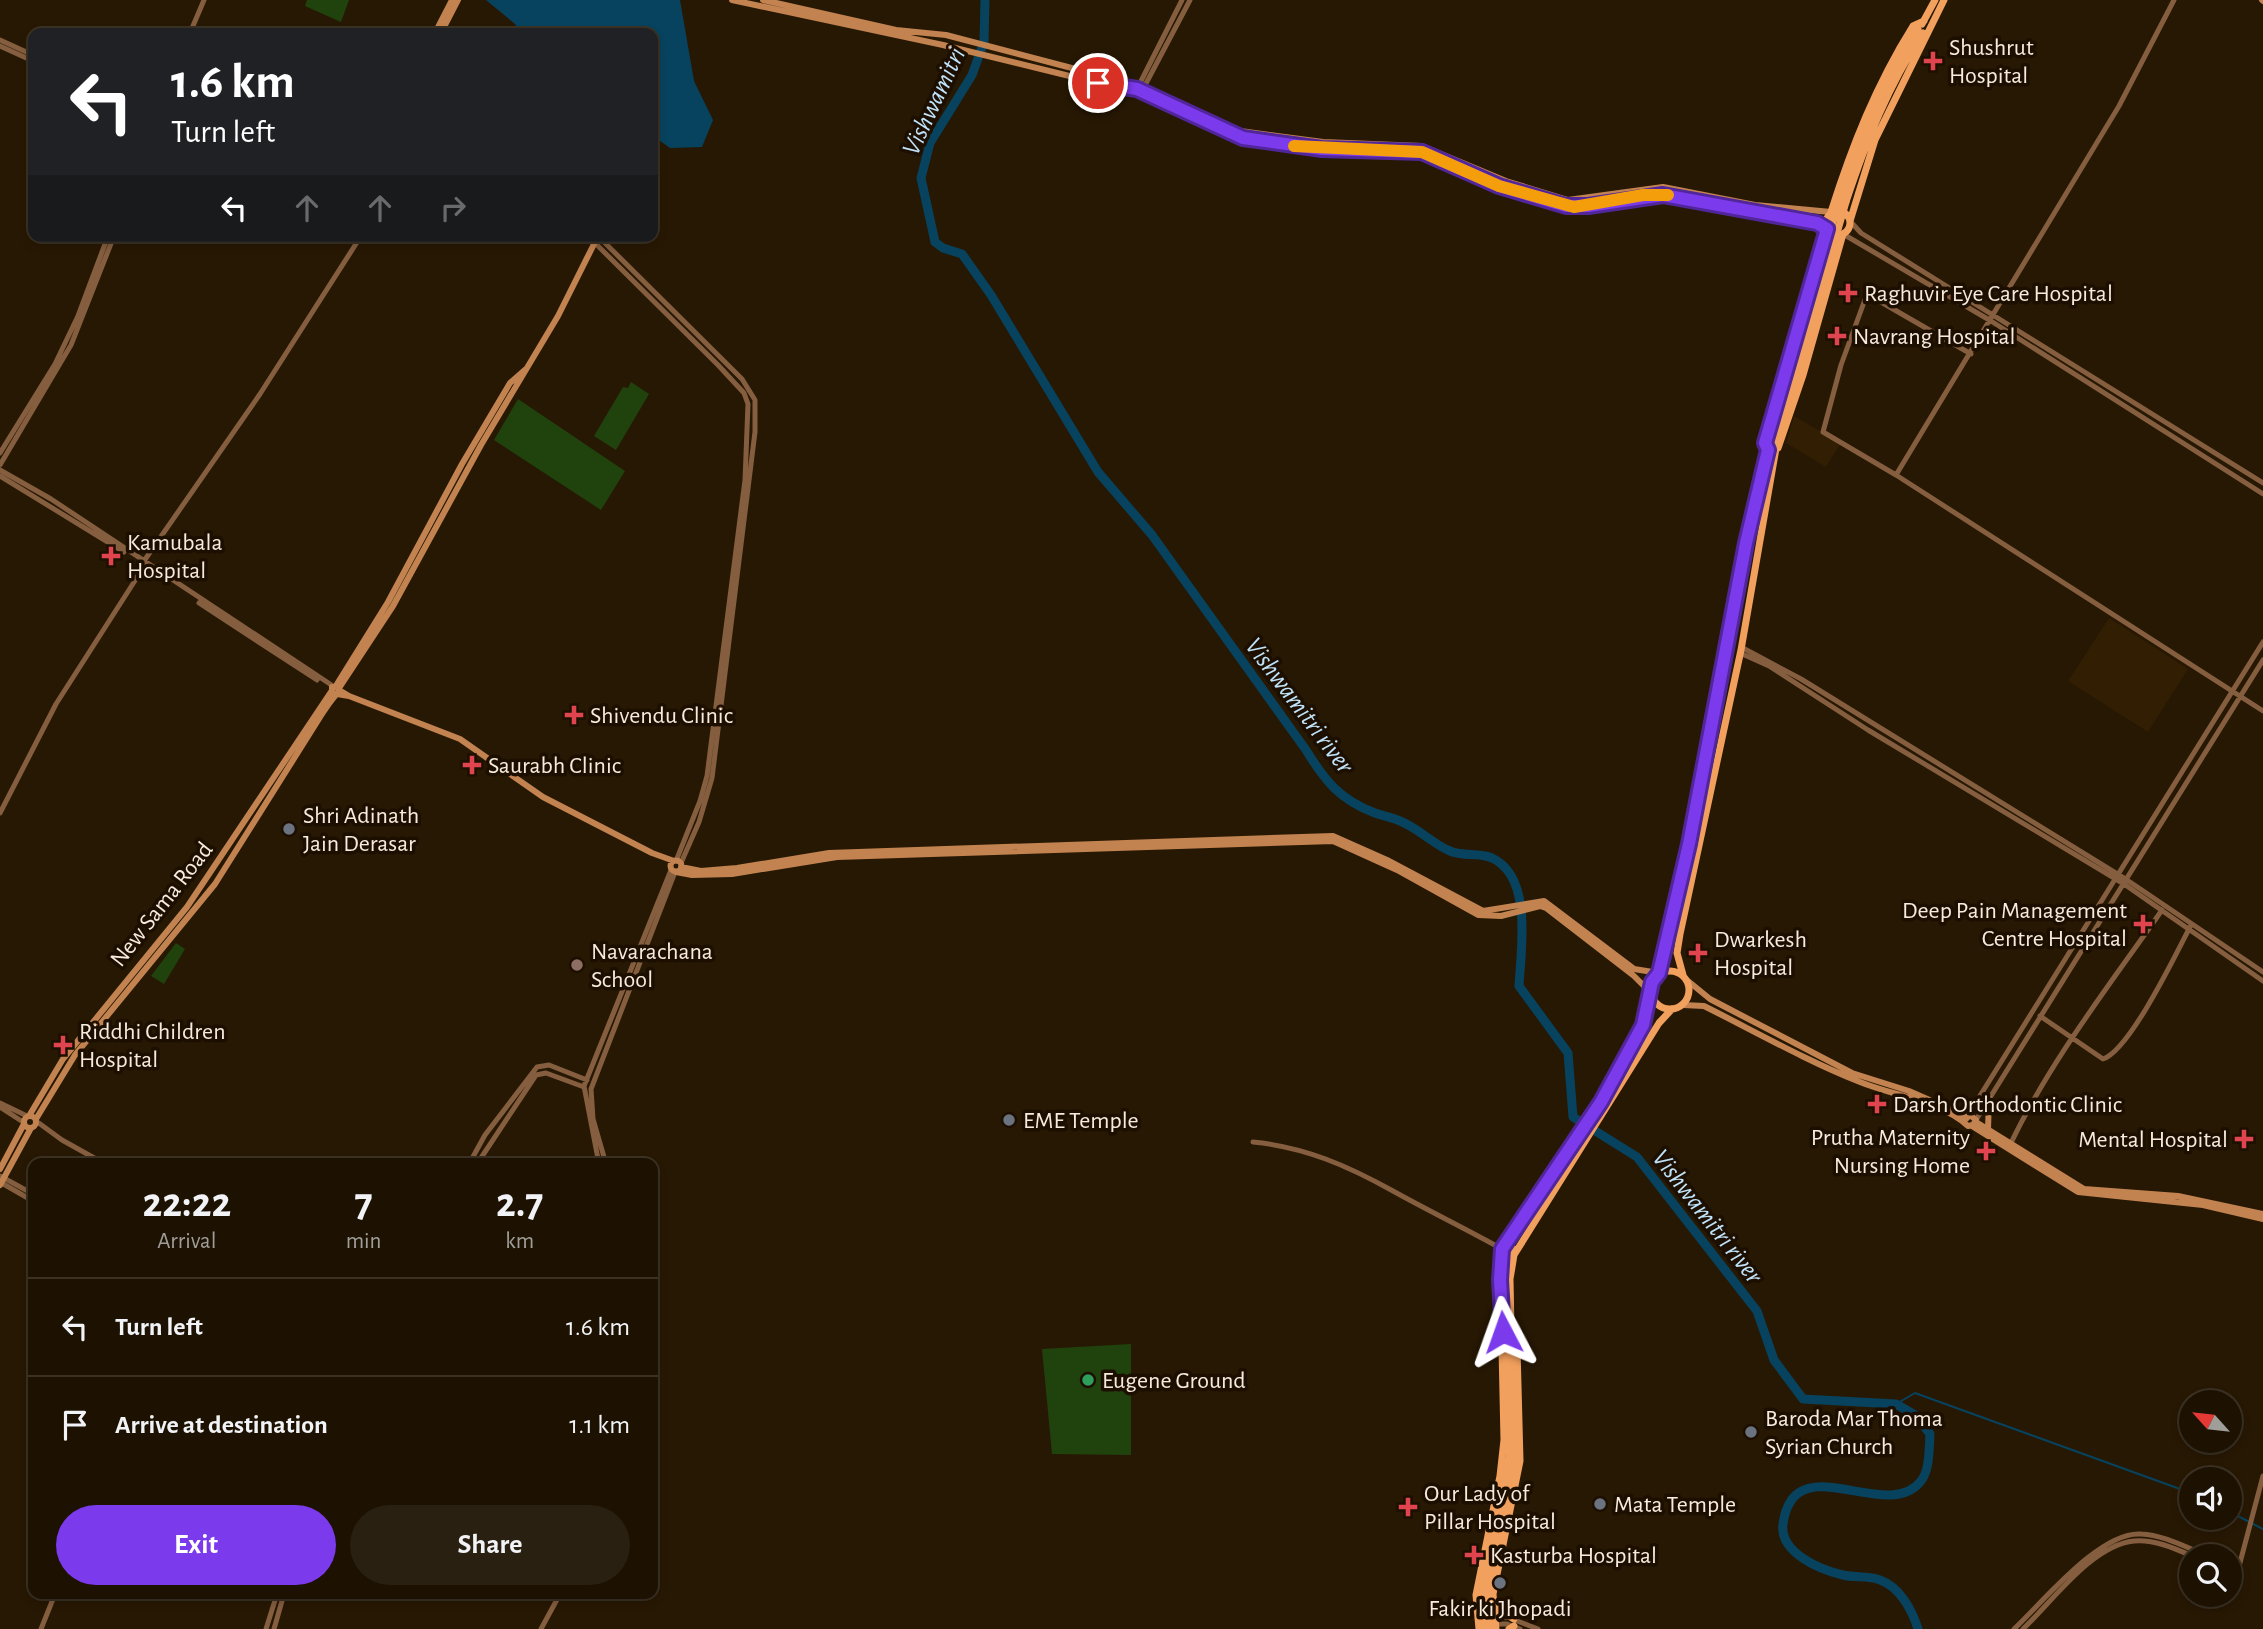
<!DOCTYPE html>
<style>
body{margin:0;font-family:"Alegreya Sans",sans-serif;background:#2a2011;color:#f1f3f6;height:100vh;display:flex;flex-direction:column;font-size:26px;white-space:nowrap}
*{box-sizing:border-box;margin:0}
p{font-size:23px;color:#a09e99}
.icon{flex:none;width:38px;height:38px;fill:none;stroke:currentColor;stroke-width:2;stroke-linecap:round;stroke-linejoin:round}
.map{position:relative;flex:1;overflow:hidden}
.details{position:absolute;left:28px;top:1158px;width:630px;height:441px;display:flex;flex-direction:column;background:#1d1202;border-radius:14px;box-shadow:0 4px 10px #0003,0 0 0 2px #3b3224}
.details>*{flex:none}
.top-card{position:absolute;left:28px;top:28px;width:630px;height:214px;border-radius:14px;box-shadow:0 4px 10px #0003,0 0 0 2px #3b3224;background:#202124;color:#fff;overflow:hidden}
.needle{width:46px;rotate:297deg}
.fabs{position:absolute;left:2179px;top:1390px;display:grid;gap:14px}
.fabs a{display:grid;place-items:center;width:63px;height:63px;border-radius:50%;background:#1d1202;box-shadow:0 4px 10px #0003,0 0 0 2px #3b3224;font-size:35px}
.pin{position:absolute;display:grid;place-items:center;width:60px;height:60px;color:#fff;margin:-30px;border:4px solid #fff;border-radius:50%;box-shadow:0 2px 7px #0007}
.me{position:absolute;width:77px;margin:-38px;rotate:356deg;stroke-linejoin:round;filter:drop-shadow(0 0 5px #0008)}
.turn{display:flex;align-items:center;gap:24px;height:147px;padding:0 28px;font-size:32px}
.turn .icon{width:91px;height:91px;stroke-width:2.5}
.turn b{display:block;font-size:49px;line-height:60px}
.lanes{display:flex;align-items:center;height:66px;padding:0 28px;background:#0003;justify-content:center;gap:35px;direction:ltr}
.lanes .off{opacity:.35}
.eta{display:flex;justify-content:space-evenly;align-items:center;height:119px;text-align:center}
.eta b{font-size:42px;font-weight:700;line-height:49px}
.button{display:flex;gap:14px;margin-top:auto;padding:14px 28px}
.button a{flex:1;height:80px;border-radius:42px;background:#7c3aed;color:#fff;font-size:28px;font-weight:700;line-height:80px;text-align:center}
.button a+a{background:#2a2011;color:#f1f3f6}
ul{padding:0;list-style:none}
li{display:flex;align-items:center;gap:21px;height:98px;padding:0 28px;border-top:2px solid #3b3224}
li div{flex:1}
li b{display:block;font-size:26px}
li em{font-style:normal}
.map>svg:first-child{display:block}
.built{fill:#321e02}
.green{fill:#20420d}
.water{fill:#07435e}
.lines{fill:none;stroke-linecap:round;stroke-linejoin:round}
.stream{stroke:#07435e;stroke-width:2}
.river{stroke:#07435e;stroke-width:9}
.tertiary{stroke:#855e3f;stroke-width:5}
.secondary{stroke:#c28350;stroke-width:6}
.primary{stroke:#f2a05d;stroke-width:7}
.primary-bridge{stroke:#f2a05d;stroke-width:7}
.route-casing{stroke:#51269a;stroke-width:18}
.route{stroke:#7c3aed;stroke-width:12}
.slow{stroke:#f59e0b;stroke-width:12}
.health-dot{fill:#e0444e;stroke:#1d0f00;stroke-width:2.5}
.worship-dot{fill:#6b7280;stroke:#1d0f00;stroke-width:2.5}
.education-dot{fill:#8d6e63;stroke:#1d0f00;stroke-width:2.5}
.leisure-dot{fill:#2e9e5b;stroke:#1d0f00;stroke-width:2.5}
.labels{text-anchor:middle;stroke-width:7;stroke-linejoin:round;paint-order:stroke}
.poi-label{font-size:24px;fill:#f6ebde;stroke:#1d0f00;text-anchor:start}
.street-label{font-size:24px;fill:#f6ebde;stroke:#1d0f00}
.water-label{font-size:26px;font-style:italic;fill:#c0e3fa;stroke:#1d0f00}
</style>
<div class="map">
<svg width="2263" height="1629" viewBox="0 0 2263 1629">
<rect width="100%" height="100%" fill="#271803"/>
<!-- built -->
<path class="built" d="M1794 416 1841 443 1826 467 1786 443Z
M2109 618 2188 669 2148 732 2068 681Z"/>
<!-- green -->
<path class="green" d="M307 0H349L341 22 305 6Z
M631 382 649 394 616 450 594 436 623 387 628 388Z
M518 399 625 471 601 510 494 440Z
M176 943 185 949 164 984 151 976Z
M1131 1344V1455L1052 1454 1042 1349Z"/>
<!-- water -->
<path class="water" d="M486 0H680L694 81 713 120 702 147 670 148 653 136V33H520L515 24Z"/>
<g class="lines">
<!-- stream -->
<path class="stream" d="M1896 1404 1915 1393 2191 1493
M2230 1512 2263 1529"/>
<!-- river -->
<path class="river" d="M985 0 984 42 972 75 930 143 921 178 935 242 943 248 962 254 991 295 1098 472 1152 535 1306 750C1325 781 1340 800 1375 813 1383 816 1392 817 1400 821 1418 828 1433 844 1450 851 1464 857 1478 852 1492 858 1533 877 1521 949 1519 986L1568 1053 1573 1117 1637 1157 1757 1311 1774 1360 1803 1399 1896 1404 1915 1415 1930 1434C1929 1447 1930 1470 1921 1481 1887 1525 1794 1444 1783 1524 1779 1553 1821 1570 1843 1575 1855 1578 1869 1575 1880 1580 1900 1587 1912 1610 1918 1629"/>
<!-- tertiary -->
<path class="tertiary" d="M190 33 204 0
M0 40 33 55
M0 46 33 61
M1137 89 1182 0
M1142 91 1190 0
M1850 221 1861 233 2263 483
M1843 234 1991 321 2263 494
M599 237 742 379 755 400V432L712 778 699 822 681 863
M595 243 718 365 744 393 748 404 745 480 707 776 700 801 676 861
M1971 354 1867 294 1841 365 1823 432 1896 475 2263 711
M0 453 55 364 78 316 108 236
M0 465 71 345 114 236
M0 470 51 499 333 686
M1896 475 2119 106 2174 0
M0 476 124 552
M199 603 317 680
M1741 647 1801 679 2127 880 2263 972
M1740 653 1769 666 1868 730 2124 884 2263 981
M0 813 56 704 136 579 144 561 260 394 361 236
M2040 1016 2103 1059C2130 1050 2176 954 2190 927
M0 1103 27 1116
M0 1107 23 1122
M1968 1115 2263 642
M1976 1120 2263 660
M36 1121 62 1140 105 1164
M1253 1142C1305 1147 1348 1166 1393 1191 1429 1211 1466 1229 1502 1249
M2010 1145C2050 1061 2109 986 2162 910
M469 1164 485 1135 537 1067 549 1065 587 1080
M477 1164 536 1075 546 1073 584 1087
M599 1164 584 1086 671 870
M606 1164 593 1119 591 1089 675 872
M0 1176 33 1194
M0 1182 33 1201
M2230 1572 2237 1574 2263 1476
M1491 1618 1507 1617 1538 1629
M1493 1624H1507L1520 1629
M41 1629 55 1594
M266 1629 277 1594
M274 1629 284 1594
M541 1629 560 1594
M2014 1629C2043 1602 2100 1531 2141 1534 2164 1535 2187 1548 2208 1556
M2023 1629C2052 1602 2092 1545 2134 1541 2153 1539 2174 1548 2192 1556"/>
<!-- secondary -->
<path class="secondary" d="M732 0 943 45 1098 83 1137 89 1125 82 946 35 896 30 763 0
M2262 0 2263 1
M435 33 452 0
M441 33 458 0
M1137 89 1243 138 1322 149 1422 152 1499 186 1566 206H1588L1663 195 1817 224 1827 229
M1233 130 1323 142 1422 146 1506 181 1568 200 1663 187 1755 205 1831 212
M337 684 388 602 462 464 510 383 526 369
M339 688 393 606 481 445 558 316 598 236
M349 696 460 739 543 797 652 853 674 861
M670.5 866a5.5 5.5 0 1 1 11 0a5.5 5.5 0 1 1-11 0Z
M681 867 701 871 737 868 829 853 1333 836 1387 860 1483 911 1544 901 1634 969 1659 973
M676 872 692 875 732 874 837 857 1333 841 1397 870 1478 915 1501 916 1540 906 1546 908 1634 976 1651 993
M1688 981 1710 999 1852 1073 1909 1091 1966 1116
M1683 1005 1704 1006C1756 1032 1807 1061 1860 1082 1894 1096 1941 1101 1968 1126L1973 1125 1976 1120 1970 1115 1964 1121
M24 1122a6 6 0 1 1 12 0a6 6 0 1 1-12 0Z
M29 1116 63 1059 187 907 331 692
M36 1119 75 1055 215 884 322 714C327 707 332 698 339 692L338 687H332V693L337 694 349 696 339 690
M1976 1122 2084 1189 2178 1196 2263 1214
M1972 1126 2078 1192 2203 1205 2263 1219
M1988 1130 1989 1098
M0 1169 24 1124
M0 1185 31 1128"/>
<!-- primary -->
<path class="primary" d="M1922 24 1935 0
M1846 202C1866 142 1888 86 1923 33
M1826 223a12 12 0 1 1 24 0a12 12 0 1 1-24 0Z
M1831 212C1852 146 1876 85 1913 26L1924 21
M1850 221 1875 140 1944 0
M1778 448 1803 375 1843 234
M1768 450 1765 443 1813 277
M1651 990a19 19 0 1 1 38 0a19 19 0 1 1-38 0Z
M1659 973 1684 869 1746 543 1773 436
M1683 975 1677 953 1680 934 1741 650 1778 437 1833 247
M1502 1252a6 6 0 1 1 12 0a6 6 0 1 1-12 0Z
M1492 1605 1514 1619
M1479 1629 1476 1595 1500 1476 1504 1440 1500 1256 1601 1103 1643 1025 1651 993
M1496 1629 1493 1594 1520 1461 1517 1348 1511 1329 1510 1279 1514 1255 1659 1023 1672 1009
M1509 1629 1514 1626"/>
<!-- primary-bridge -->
<path class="primary-bridge" d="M1833 247 1846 202
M1773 436C1811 297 1842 153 1918 29
M1485 1629 1482 1597 1509 1456 1505 1345
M1491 1629 1488 1590 1515 1455 1511 1345"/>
</g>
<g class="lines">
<defs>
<path id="route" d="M1098 83 1137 89 1243 138 1322 149 1422 152 1499 186 1566 206H1588L1663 195 1817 223 1827 229 1765 443 1768 450 1746 543 1689 844 1659 973 1652 982 1643 1025 1601 1102 1502 1249 1500 1280 1503 1332"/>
</defs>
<!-- route casing -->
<use href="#route" class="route-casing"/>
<!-- route -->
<use href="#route" class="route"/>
<!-- slow -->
<path class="slow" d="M1294 146 1422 152 1499 186 1574 207 1643 195H1668"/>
</g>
<!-- markers -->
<g class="health-dot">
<path d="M1929.5 50.5h7v7h7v7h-7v7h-7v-7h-7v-7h7z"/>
<path d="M1844.5 282.5h7v7h7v7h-7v7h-7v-7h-7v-7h7z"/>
<path d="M1833.5 325.5h7v7h7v7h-7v7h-7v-7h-7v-7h7z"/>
<path d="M107.5 545.5h7v7h7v7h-7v7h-7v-7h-7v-7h7z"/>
<path d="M570.5 704.5h7v7h7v7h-7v7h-7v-7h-7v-7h7z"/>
<path d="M468.5 754.5h7v7h7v7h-7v7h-7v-7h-7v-7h7z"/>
<path d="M2139.5 913.5h7v7h7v7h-7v7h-7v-7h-7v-7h7z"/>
<path d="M1694.5 942.5h7v7h7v7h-7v7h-7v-7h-7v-7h7z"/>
<path d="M59.5 1034.5h7v7h7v7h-7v7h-7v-7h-7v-7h7z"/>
<path d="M1873.5 1093.5h7v7h7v7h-7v7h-7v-7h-7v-7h7z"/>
<path d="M2240.5 1128.5h7v7h7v7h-7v7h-7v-7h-7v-7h7z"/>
<path d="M1982.5 1140.5h7v7h7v7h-7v7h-7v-7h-7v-7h7z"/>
<path d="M1404.5 1496.5h7v7h7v7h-7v7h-7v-7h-7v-7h7z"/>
<path d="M1470.5 1544.5h7v7h7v7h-7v7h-7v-7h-7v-7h7z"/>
</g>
<g class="worship-dot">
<circle cx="289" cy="829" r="7"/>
<circle cx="1009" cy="1120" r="7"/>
<circle cx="1751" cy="1432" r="7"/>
<circle cx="1600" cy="1504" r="7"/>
<circle cx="1500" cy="1583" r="7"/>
</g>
<circle class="education-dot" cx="577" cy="965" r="7"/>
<circle class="leisure-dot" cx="1088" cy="1380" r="7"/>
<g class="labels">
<!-- poi labels -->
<g class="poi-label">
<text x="1949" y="55">Shushrut<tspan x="1949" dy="28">Hospital</tspan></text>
<text x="1864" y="301">Raghuvir Eye Care Hospital</text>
<text x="1853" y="344">Navrang Hospital</text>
<text x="127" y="550">Kamubala<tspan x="127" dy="28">Hospital</tspan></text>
<text x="590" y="723">Shivendu Clinic</text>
<text x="488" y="773">Saurabh Clinic</text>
<text x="303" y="823">Shri Adinath<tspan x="303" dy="28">Jain Derasar</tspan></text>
<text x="2127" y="918" text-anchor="end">Deep Pain Management<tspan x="2127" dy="28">Centre Hospital</tspan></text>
<text x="1714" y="947">Dwarkesh<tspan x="1714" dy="28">Hospital</tspan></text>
<text x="591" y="959">Navarachana<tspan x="591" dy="28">School</tspan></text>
<text x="79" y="1039">Riddhi Children<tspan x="79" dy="28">Hospital</tspan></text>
<text x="1893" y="1112">Darsh Orthodontic Clinic</text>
<text x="1023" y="1128">EME Temple</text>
<text x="1970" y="1145" text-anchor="end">Prutha Maternity<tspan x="1970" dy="28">Nursing Home</tspan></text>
<text x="2228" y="1147" text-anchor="end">Mental Hospital</text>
<text x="1102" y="1388">Eugene Ground</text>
<text x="1765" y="1426">Baroda Mar Thoma<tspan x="1765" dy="28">Syrian Church</tspan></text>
<text x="1424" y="1501">Our Lady of<tspan x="1424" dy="28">Pillar Hospital</tspan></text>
<text x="1614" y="1512">Mata Temple</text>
<text x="1490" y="1563">Kasturba Hospital</text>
<text x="1500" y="1616" text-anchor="middle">Fakir ki Jhopadi</text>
</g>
<!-- street labels -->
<g class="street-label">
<text transform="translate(161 904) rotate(-52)" y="8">New Sama Road</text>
</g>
<!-- water labels -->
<g class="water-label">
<text transform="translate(933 101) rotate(-65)" y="9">Vishwamitri</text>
<text transform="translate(1300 705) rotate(53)" y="9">Vishwamitri river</text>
<text transform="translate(1708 1216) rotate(52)" y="9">Vishwamitri river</text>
</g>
</g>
</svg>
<div class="fabs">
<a><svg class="needle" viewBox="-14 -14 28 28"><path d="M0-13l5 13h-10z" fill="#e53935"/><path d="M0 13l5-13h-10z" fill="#a09e99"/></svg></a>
<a><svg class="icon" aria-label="sound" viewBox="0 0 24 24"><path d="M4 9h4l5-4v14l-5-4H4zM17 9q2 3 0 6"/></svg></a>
<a><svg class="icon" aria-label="search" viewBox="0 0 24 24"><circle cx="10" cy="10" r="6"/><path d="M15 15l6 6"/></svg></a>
</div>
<div class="pin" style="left:1098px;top:83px;background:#d93025"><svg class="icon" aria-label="arrive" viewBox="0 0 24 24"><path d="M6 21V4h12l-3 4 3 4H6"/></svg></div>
<svg class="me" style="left:1503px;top:1332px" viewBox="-20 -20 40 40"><path d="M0-17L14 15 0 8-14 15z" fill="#7c3aed" stroke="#fff" stroke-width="4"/></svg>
<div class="top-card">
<div class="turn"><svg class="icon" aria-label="left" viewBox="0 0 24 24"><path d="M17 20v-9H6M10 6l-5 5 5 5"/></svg><div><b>1.6 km</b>Turn left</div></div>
<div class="lanes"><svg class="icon" aria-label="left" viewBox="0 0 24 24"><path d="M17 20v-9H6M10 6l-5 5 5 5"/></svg><svg class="icon off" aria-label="ahead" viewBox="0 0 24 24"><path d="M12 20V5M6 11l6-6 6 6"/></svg><svg class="icon off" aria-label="ahead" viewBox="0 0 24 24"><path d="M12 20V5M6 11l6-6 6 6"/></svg><svg class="icon off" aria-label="right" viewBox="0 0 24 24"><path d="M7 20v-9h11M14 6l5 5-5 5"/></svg></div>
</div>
<section class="details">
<div class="eta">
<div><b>22:22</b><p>Arrival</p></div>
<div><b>7</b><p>min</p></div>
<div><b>2.7</b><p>km</p></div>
</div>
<ul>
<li><svg class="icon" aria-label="left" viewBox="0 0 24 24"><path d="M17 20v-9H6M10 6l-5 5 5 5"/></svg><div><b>Turn left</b></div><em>1.6 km</em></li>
<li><svg class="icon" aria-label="arrive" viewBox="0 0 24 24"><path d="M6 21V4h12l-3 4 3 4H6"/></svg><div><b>Arrive at destination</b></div><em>1.1 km</em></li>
</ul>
<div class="button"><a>Exit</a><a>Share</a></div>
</section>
</div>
